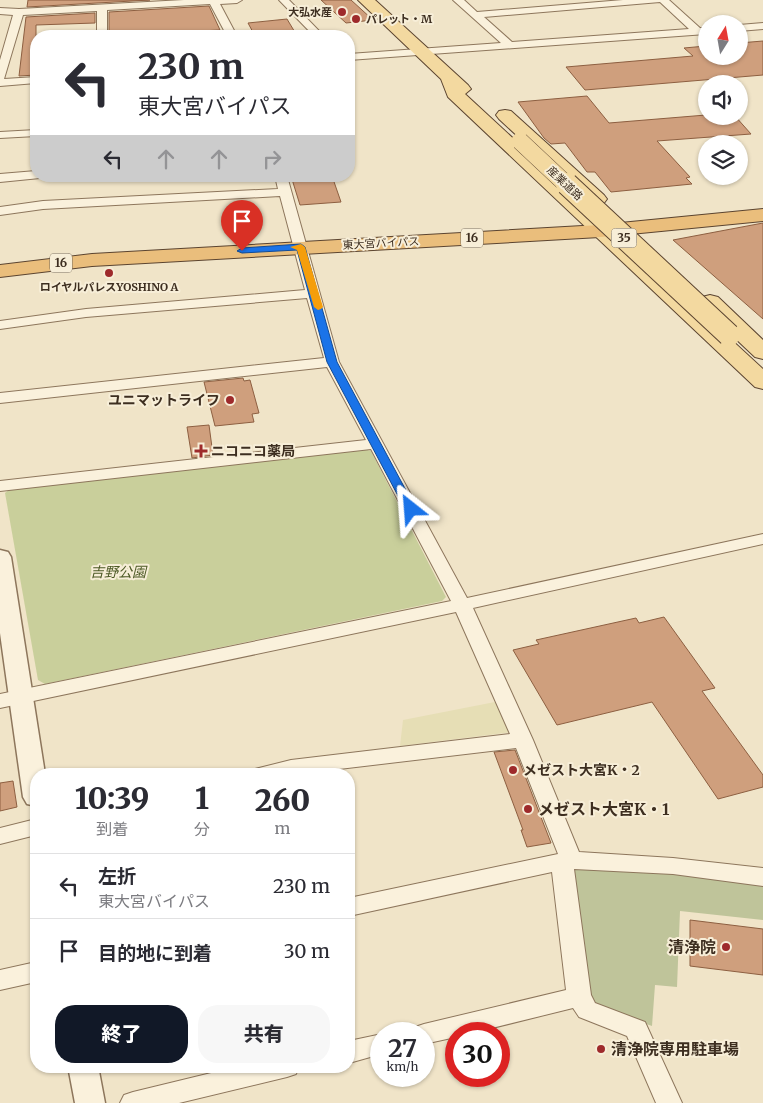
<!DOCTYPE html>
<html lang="ja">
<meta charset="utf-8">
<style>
body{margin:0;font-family:Merriweather,"Noto Sans JP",serif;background:#f7f7f7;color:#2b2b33;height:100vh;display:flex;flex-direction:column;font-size:19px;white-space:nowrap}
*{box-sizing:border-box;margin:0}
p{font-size:16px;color:#7c7c81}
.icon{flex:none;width:28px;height:28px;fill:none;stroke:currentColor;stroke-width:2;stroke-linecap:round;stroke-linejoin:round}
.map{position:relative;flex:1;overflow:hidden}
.drawer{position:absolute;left:30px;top:768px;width:325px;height:305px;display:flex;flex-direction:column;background:#fff;border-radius:20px;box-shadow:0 1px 4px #0004}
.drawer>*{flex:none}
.top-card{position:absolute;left:30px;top:30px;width:325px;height:152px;border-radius:20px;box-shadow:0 1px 4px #0004;background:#fff;color:#2b2b33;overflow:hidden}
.needle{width:32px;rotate:11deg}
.buttons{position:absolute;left:698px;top:15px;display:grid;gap:10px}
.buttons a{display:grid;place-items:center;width:50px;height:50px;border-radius:50%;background:#fff;box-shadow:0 1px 4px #0004;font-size:25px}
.speed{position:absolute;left:370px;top:1022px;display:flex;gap:10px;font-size:25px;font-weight:700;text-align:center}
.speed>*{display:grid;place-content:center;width:65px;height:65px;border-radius:50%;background:#fff;box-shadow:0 1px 4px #0004;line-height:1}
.speed small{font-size:12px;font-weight:400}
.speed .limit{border:8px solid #d22;background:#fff;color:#111}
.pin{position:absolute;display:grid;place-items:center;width:42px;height:42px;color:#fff;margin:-51px -21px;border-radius:50% 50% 50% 0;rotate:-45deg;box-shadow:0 0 5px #0007}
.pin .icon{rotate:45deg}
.me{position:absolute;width:55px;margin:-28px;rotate:332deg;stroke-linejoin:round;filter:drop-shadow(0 0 4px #0008)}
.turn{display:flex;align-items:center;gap:18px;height:105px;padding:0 25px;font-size:22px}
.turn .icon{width:65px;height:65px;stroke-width:2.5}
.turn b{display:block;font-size:35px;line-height:42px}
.lanes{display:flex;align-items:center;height:48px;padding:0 25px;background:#0003;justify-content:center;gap:25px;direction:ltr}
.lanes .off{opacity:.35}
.eta{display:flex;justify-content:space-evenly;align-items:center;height:85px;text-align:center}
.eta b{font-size:30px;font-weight:800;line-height:35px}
.primary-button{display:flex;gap:10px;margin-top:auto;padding:10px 25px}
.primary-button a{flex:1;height:58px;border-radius:20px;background:#111827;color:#fff;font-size:20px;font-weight:800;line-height:58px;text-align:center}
.primary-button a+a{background:#f7f7f7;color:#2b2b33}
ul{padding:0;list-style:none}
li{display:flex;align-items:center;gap:15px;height:65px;padding:0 25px;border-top:1px solid #e1e1e2}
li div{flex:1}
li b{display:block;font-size:19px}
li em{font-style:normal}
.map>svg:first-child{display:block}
.farmland{fill:#e6deb5}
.green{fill:#c9cf9b}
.cemetery{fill:#bfc49a}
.building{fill:#cf9f7d;stroke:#8d5f41}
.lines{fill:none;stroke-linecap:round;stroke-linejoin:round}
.minor-casing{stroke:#8d765c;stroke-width:2}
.tertiary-casing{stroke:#8d765c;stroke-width:3}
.primary-casing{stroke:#5b4430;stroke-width:2}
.trunk-casing{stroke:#5b4430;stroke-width:2}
.minor{fill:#faf1dc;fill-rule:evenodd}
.tertiary{fill:#faf1dc;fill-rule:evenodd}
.primary{fill:#f3d9a0;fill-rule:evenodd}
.trunk{fill:#eabe7c;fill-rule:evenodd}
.primary-bridge-far1-casing{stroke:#5b4430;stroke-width:18;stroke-linecap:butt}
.primary-bridge-casing{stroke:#5b4430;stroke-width:24;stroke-linecap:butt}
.primary-bridge-far1{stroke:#f3d9a0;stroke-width:17}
.primary-bridge{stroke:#f3d9a0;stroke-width:22}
.route{fill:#1a73e8;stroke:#114b97}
.slow{fill:#f59e0b}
.poi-dot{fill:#9e2a2b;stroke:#f7eed8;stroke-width:2}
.labels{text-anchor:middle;stroke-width:4;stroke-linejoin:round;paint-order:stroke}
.far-poi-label{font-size:11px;font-weight:bold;fill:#3d2e20;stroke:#f7eed8;text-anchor:end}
.far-street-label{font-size:11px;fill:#3d2e20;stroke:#f7eed8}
.shield{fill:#f7eed8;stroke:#756857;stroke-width:1}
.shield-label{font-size:12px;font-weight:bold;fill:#3d2e20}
.poi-label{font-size:14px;font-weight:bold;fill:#3d2e20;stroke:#f7eed8;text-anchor:start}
.park-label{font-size:14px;font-style:italic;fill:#4d5a26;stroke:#f7eed8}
.near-poi-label{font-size:16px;font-weight:bold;fill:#3d2e20;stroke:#f7eed8;text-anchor:start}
</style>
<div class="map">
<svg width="763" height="1103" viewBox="0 0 763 1103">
<rect width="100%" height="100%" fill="#f0e4c8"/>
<!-- farmland -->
<path class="farmland" d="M500 701 512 732 400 746 403 720Z"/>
<!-- green -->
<path class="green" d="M364 449 371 451 446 597 442 601 45 684 38 680 5 493 10 489Z"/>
<!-- cemetery -->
<path class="cemetery" d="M580 864 763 882V920L680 911 677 987 655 985 652 1026 601 1008 589 999 573 871Z"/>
<!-- building -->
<path class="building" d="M28 0H150L27 7Z
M321 0H351L373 20 346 23Z
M209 6 220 30 136 34V36H109V12Z
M95 13V23L36 25V75L19 76 26 17Z
M287 19 296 34 255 36 248 23Z
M763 41V75L585 90 566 67 693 56 684 48 706 46V56H739V43Z
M587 96 609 123 706 115 735 116 751 134 657 141 690 177 686 178 692 184 611 192 595 172H587L565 143 551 144 544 138 518 102Z
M291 176H332L341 202 300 205Z
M763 223V319L673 240Z
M243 378 244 381 250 380 259 413 252 414 254 422 215 426 204 382Z
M209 425 213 455 192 458 187 427Z
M664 617 715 688 702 691 763 775V787L718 799 652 702 557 725 513 650 539 644 536 640 636 618 639 623Z
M515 750 551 843 527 847 521 830H523L494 752Z
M13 781 17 807 0 811V783Z
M690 920 763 929V975L690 966Z"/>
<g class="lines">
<defs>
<path id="minor" d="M184 0H242L237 3 220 4 237 36H227L210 4 107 10V36H97V11L23 15 4 79 36 77V83L0 86V60L13 15 0 14V8L19 9Z
M279 0H289L324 36H314Z
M453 0H464L477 12 623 0H669L700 28H706V34L349 60V54L501 43ZM660 2 689 29 512 42 484 17Z
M763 23V29L739 31V25Z
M36 130V136L0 138V132Z
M36 171V176H41L40 178 0 182V174Z
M275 176H287L339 362 467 598 763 534V544L473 608 533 740 579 852 673 858 763 868V886L673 874 574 869 591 995 595 1003 645 1022 682 1103H656L627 1036 579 1017 573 1008 468 1034H456V1037L424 1044V1034H412L415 1027 424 1024 566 990 552 872 349 916V898L558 854 516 748 297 774H252L255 769 291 760 510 734 456 612 0 708V694L451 601 371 449 0 491V481L366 440 327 367 0 403V393L324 358 307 298 86 317 0 329V321L86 309 305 290 280 196 43 209 0 215V207L43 201 278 189Z
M36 819V835L0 844V828Z
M36 962V982L0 990V970Z
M382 1034 381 1054 349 1063V1041Z
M240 1066H299L296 1074 287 1077 179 1103H120L124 1095 133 1092Z"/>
<path id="tertiary" d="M0 550 8 552 11 557 45 774H36V806L27 804 23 797 0 633Z
M68 1066H98L105 1103H75Z"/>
<path id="primary" d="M358 0H375L468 85 471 89 465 94 763 369V389L755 387 448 97 441 79Z
M505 110 511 111 604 195 607 199 604 203 597 205 590 203 499 119 496 115 499 111Z
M710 295 718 297 763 340V359L755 357 702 307 699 302 702 297Z"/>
<path id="trunk" d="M763 209V221L600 237 92 266 0 277V265L92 254 600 225Z"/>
</defs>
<!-- minor casing -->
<use href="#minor" class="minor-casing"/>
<!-- tertiary casing -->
<use href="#tertiary" class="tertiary-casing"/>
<!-- primary casing -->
<use href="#primary" class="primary-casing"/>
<!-- trunk casing -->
<use href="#trunk" class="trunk-casing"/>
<!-- minor -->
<use href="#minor" class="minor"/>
<!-- tertiary -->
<use href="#tertiary" class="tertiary"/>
<!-- primary -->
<use href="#primary" class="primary"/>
<!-- trunk -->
<use href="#trunk" class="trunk"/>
<defs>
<path id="primary-bridge-far1" d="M520 141 568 186"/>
<path id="primary-bridge" d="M567 184 729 335"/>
</defs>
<!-- primary-bridge-far1 casing -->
<use href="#primary-bridge-far1" class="primary-bridge-far1-casing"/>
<!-- primary-bridge casing -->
<use href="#primary-bridge" class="primary-bridge-casing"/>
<!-- primary-bridge-far1 -->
<use href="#primary-bridge-far1" class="primary-bridge-far1"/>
<!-- primary-bridge -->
<use href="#primary-bridge" class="primary-bridge"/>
</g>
<!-- route -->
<path class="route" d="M301 244 305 247 337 362 416 509 415 511H407L405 509 327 362 297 250 242 253 237 251 242 248Z"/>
<!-- slow -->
<path class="slow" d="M301 244 305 247 323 307 321 309 318 310 314 307 297 250 290 247Z"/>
<!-- markers -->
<g class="poi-dot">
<circle cx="342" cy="12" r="5"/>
<circle cx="356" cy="19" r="5"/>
<circle cx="109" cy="273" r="5"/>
<circle cx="230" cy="400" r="5"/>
<path d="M198.5 443.5h5v5h5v5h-5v5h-5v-5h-5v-5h5z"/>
<circle cx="513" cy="770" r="5"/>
<circle cx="528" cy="809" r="5"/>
<circle cx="726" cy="947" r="5"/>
<circle cx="601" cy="1049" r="5"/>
</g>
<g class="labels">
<!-- far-poi labels -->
<g class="far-poi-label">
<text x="332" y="16">大弘水産</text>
<text x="366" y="23" text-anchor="start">パレット・M</text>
<text x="109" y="291" text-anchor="middle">ロイヤルパレスYOSHINO A</text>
</g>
<!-- far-street labels -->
<g class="far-street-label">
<text transform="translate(565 183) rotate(43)" y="4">産業道路</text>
<text transform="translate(381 243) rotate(-3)" y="4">東大宮バイパス</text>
</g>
<!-- shield labels -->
<g class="shield">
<rect x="461" y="228.5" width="22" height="19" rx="4"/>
<rect x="611.5" y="228.5" width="25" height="19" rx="4"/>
<rect x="50" y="253.5" width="22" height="19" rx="4"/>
</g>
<g class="shield-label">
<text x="472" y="242">16</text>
<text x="624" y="242">35</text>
<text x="61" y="267">16</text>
</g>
<!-- poi labels -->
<g class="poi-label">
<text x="220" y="405" text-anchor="end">ユニマットライフ</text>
<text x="211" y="456">ニコニコ薬局</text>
<text x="523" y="775">メゼスト大宮K・2</text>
</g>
<!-- park labels -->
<g class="park-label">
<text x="118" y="577">吉野公園</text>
</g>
<!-- near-poi labels -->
<g class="near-poi-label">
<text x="538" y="815">メゼスト大宮K・1</text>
<text x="716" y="953" text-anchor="end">清浄院</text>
<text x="611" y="1055">清浄院専用駐車場</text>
</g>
</g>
</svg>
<div class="buttons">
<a><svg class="needle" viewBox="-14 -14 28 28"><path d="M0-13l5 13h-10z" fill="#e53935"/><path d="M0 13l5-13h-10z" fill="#7c7c81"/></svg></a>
<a><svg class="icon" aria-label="sound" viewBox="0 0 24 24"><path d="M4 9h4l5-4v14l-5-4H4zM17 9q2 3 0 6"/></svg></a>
<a><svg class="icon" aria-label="layers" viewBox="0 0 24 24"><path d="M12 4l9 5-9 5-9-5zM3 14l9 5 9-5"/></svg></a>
</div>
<div class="speed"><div>27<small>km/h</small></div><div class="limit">30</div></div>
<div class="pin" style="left:242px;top:251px;background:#d93025"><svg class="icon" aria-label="arrive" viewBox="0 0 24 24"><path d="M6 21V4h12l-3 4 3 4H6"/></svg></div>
<svg class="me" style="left:411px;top:509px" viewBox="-20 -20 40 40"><path d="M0-17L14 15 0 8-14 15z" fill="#1a73e8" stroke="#fff" stroke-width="4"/></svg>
<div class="top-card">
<div class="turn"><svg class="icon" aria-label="left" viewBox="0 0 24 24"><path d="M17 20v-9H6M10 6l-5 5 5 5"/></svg><div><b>230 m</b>東大宮バイパス</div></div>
<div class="lanes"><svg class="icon" aria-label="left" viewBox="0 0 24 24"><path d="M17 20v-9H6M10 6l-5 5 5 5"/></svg><svg class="icon off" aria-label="ahead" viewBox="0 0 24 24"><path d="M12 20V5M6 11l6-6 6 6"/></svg><svg class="icon off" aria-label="ahead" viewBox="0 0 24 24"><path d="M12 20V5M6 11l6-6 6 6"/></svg><svg class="icon off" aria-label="right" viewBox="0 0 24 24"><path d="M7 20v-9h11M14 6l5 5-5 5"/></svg></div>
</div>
<section class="drawer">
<div class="eta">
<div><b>10:39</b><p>到着</p></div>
<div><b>1</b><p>分</p></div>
<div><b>260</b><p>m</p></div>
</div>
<ul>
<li><svg class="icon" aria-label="left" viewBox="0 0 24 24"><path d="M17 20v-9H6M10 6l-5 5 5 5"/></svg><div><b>左折</b><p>東大宮バイパス</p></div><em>230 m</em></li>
<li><svg class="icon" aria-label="arrive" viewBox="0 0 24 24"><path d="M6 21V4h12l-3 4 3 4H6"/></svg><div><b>目的地に到着</b></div><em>30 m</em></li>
</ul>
<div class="primary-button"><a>終了</a><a>共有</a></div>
</section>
</div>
